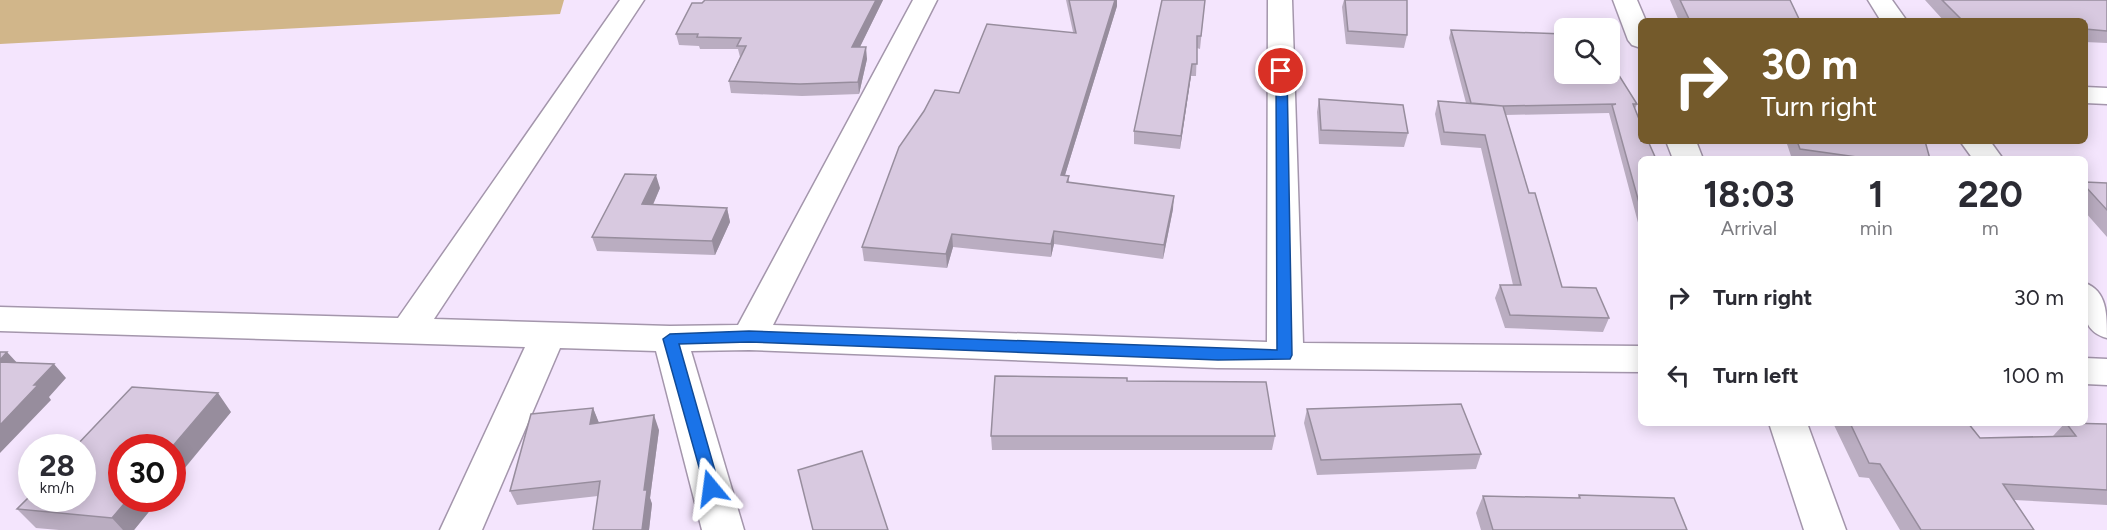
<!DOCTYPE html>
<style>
body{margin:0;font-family:Figtree,sans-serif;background:#f7f7f7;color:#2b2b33;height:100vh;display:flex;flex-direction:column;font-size:22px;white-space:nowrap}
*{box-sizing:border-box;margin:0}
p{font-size:20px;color:#7c7c81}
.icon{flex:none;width:33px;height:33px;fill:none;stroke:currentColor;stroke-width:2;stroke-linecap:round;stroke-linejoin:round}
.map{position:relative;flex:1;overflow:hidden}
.sheet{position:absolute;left:1638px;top:156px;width:450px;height:270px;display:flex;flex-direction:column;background:#fff;border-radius:9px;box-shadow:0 3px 15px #0003}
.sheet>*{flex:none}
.guide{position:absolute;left:1638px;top:18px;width:450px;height:126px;border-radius:9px;box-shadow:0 3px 15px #0003;background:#745a2b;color:#fff;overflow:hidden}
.tools{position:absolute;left:1554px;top:18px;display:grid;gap:12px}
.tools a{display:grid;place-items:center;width:66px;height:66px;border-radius:9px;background:#fff;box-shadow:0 3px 15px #0003;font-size:30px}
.speed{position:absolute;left:18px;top:434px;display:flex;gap:12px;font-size:30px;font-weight:700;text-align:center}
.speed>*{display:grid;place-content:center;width:78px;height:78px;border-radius:50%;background:#fff;box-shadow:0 3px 15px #0003;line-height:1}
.speed small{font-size:15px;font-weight:400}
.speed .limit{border:9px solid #d22;background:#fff;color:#111}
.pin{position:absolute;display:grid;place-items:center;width:51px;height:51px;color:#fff;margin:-26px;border:3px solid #fff;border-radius:50%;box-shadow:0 2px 6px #0007}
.me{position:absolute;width:66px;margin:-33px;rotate:344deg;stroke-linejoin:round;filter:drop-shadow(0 0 4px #0008)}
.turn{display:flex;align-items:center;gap:21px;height:126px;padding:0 24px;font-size:27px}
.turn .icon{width:78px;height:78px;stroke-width:2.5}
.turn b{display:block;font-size:42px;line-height:51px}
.eta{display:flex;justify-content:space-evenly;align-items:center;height:102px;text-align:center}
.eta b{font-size:36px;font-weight:700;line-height:42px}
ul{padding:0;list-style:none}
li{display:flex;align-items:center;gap:18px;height:78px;padding:0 24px}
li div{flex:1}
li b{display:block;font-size:22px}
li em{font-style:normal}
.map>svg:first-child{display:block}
.green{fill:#d1b68a}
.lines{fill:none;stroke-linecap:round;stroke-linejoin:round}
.minor-casing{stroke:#a496ac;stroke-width:3}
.minor{fill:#fff;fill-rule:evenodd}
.wall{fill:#baadc1}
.shaded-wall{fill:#978d9d}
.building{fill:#d8c9e0;stroke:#978d9d;stroke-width:1.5}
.route{fill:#1a73e8;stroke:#114b97;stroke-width:1.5}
</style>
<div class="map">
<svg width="2107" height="530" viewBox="0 0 2107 530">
<rect width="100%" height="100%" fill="#f4e5fd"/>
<!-- green -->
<path class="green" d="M0 0H564L560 14 0 44Z"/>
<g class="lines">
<defs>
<path id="minor" d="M620 0H644L434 319 670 326 738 325 913 0H937L773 325 1267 342 1268 0H1292L1303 343 1641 346V372L1217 368 749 350 691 351 744 530H702L656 351 560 348 482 530H440L525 347 0 331V307L398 318Z
M1613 0H1637L1646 21H1641V48L1632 45 1628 40Z
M1868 0H1892L1907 21H1881Z
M2085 87 2107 88V104L2085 103Z
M1666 141H1696L1703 159H1673Z
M1960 141H1990L2003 159H1973Z
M2085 283C2107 291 2107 314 2107 338 2079 330 2085 308 2085 283Z
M2085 358 2107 359V385L2085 384Z
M1769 423H1807L1846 530H1804Z"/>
</defs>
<!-- minor casing -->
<use href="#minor" class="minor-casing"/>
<!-- minor -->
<use href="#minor" class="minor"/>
</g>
<!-- wall -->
<path class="wall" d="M705 0H883L860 47 867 59 859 94 802 96 731 93 729 81 740 57 738 49H700L699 46 679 45 676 34Z
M1066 0H1117V6L1065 175 1069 176V183L1173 209 1163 259 1054 244 1051 257 953 247 947 268 864 261 862 247 924 111 1073 32Z
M1205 0 1200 49 1197 48 1196 76H1191L1180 149 1134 144V131Z
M1344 0H1407V35L1404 48 1346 44 1342 7Z
M1670 0H1790L1800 21H1679Z
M1925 0H2107V43L2085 42V21H1944Z
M1451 30 1637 104 1635 109 1641 159V234L1609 113 1505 115 1529 193 1562 287 1609 318 1603 332 1505 328 1495 298 1500 285H1513L1481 148 1441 145 1435 114 1438 101 1466 103 1449 38Z
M1319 99 1408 133 1404 147 1319 144 1317 112Z
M1786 141H1925L1930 159H1792Z
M2085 182 2107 183V237L2085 212Z
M660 188 653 205 727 208 730 222 715 255 597 251 592 237Z
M1127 381 1275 436 1272 450H992L991 436Z
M593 408 599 423 659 430 650 498 652 504 649 530H593L598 496 517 505 510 491Z
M1307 409 1481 454 1476 469 1317 475 1304 423Z
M231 412 134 530H59L36 528 17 509Z
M1833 423H1968L1980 438 2053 436 2065 423 2107 424V505L2014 500 2034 530H1900L1869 478 1859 477Z
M1579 495 1687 530H1481L1476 513 1483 496 1578 498Z"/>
<!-- shaded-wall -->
<path class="shaded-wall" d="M876 0H883L854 59 852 47Z
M1115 0H1117V6L1061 188V175Z
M866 47 867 59 859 94 858 82Z
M1192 64 1191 76 1180 149 1181 136Z
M656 175 660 188 647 218 642 204Z
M1174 196 1173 209 1163 259 1164 245Z
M727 208 730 222 715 255 712 241Z
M1054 231V244L1051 257V244Z
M952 234 953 247 947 268 946 254Z
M7 352 20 366 0 363V360Z
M54 364 66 378 49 397 51 400 0 453V425L34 385Z
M218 393 231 412 172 483V447Z
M593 408 599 423 590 424Z
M654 415 659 430 650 498 652 504 649 530H642L644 490Z
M129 498H160L134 530H123L112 518Z"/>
<!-- building -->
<path class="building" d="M705 0H876L852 47H866L858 82 800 84 729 81 746 46H737L741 38 697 37 698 34H676L692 3H702Z
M1069 0H1115L1061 175 1069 176 1067 182 1174 196 1164 245 1054 231 1051 244 952 234 946 254 862 247 899 147 924 111 935 90 959 93 987 24 1076 33Z
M1162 0H1205L1201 36H1197V64H1192L1181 136 1134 131Z
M1345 0H1407V35L1348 31Z
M1680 0H1790L1800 21H1690Z
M1942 0H2107V31L2085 29V21H1963Z
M1451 30 1564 34V74H1610V61L1637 104H1633L1641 124V141H1648L1656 159H1641V210L1612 105 1616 104 1503 106 1471 103Z
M1319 99 1403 105 1408 133 1321 130Z
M1438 101 1503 106 1529 193H1535L1562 287 1596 288 1609 318 1510 315 1500 285H1521L1485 135 1444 132Z
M1797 141H1925L1930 159H1871L1800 149Z
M625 174 656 175 642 204 727 208 712 241 592 237Z
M2085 182 2107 183V210L2085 186Z
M0 352H7L0 360Z
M0 362 54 364 34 385H38L0 425Z
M995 376 1127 378V381L1266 382 1275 436H991Z
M132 387 218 393 172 447H122V498H129L112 518 17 509 32 494V498H82V447H75Z
M1461 404 1481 454 1321 460 1307 409Z
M593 408 590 424 654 415 644 490H647L642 530H593L600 481 510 491 531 414Z
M1850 423H1968L1980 438 2076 436 2066 423 2107 424V490L2003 484 2034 530H1921L1880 464 1869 463Z
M862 451 888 530H813L798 470Z
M1579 495 1674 498 1687 530H1493L1483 496 1580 498Z"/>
<!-- route -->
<path class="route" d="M1281 68 1287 71 1292 355 1290 359 1218 360 749 342 679 344 720 488 717 492 711 494 706 492 663 339 670 334 749 331 1277 350 1276 71Z"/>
</svg>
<div class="tools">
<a><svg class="icon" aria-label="search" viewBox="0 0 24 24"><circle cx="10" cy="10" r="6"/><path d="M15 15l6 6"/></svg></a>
</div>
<div class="speed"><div>28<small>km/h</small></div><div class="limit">30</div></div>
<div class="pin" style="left:1281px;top:71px;background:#d93025"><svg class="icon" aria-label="arrive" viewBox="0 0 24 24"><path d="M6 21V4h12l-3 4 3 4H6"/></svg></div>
<svg class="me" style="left:711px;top:488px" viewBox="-20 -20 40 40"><path d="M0-17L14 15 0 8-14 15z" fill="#1a73e8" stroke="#fff" stroke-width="4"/></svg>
<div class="guide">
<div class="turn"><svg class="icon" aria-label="right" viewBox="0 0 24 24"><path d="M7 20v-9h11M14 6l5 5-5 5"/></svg><div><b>30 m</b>Turn right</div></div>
</div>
<section class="sheet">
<div class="eta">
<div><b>18:03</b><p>Arrival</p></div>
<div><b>1</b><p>min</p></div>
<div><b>220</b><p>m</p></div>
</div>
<ul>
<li><svg class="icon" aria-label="right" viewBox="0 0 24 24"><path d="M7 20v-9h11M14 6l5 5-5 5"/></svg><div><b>Turn right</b></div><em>30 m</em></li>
<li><svg class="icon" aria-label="left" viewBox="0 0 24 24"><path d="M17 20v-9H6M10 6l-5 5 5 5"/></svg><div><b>Turn left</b></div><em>100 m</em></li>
</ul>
</section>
</div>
